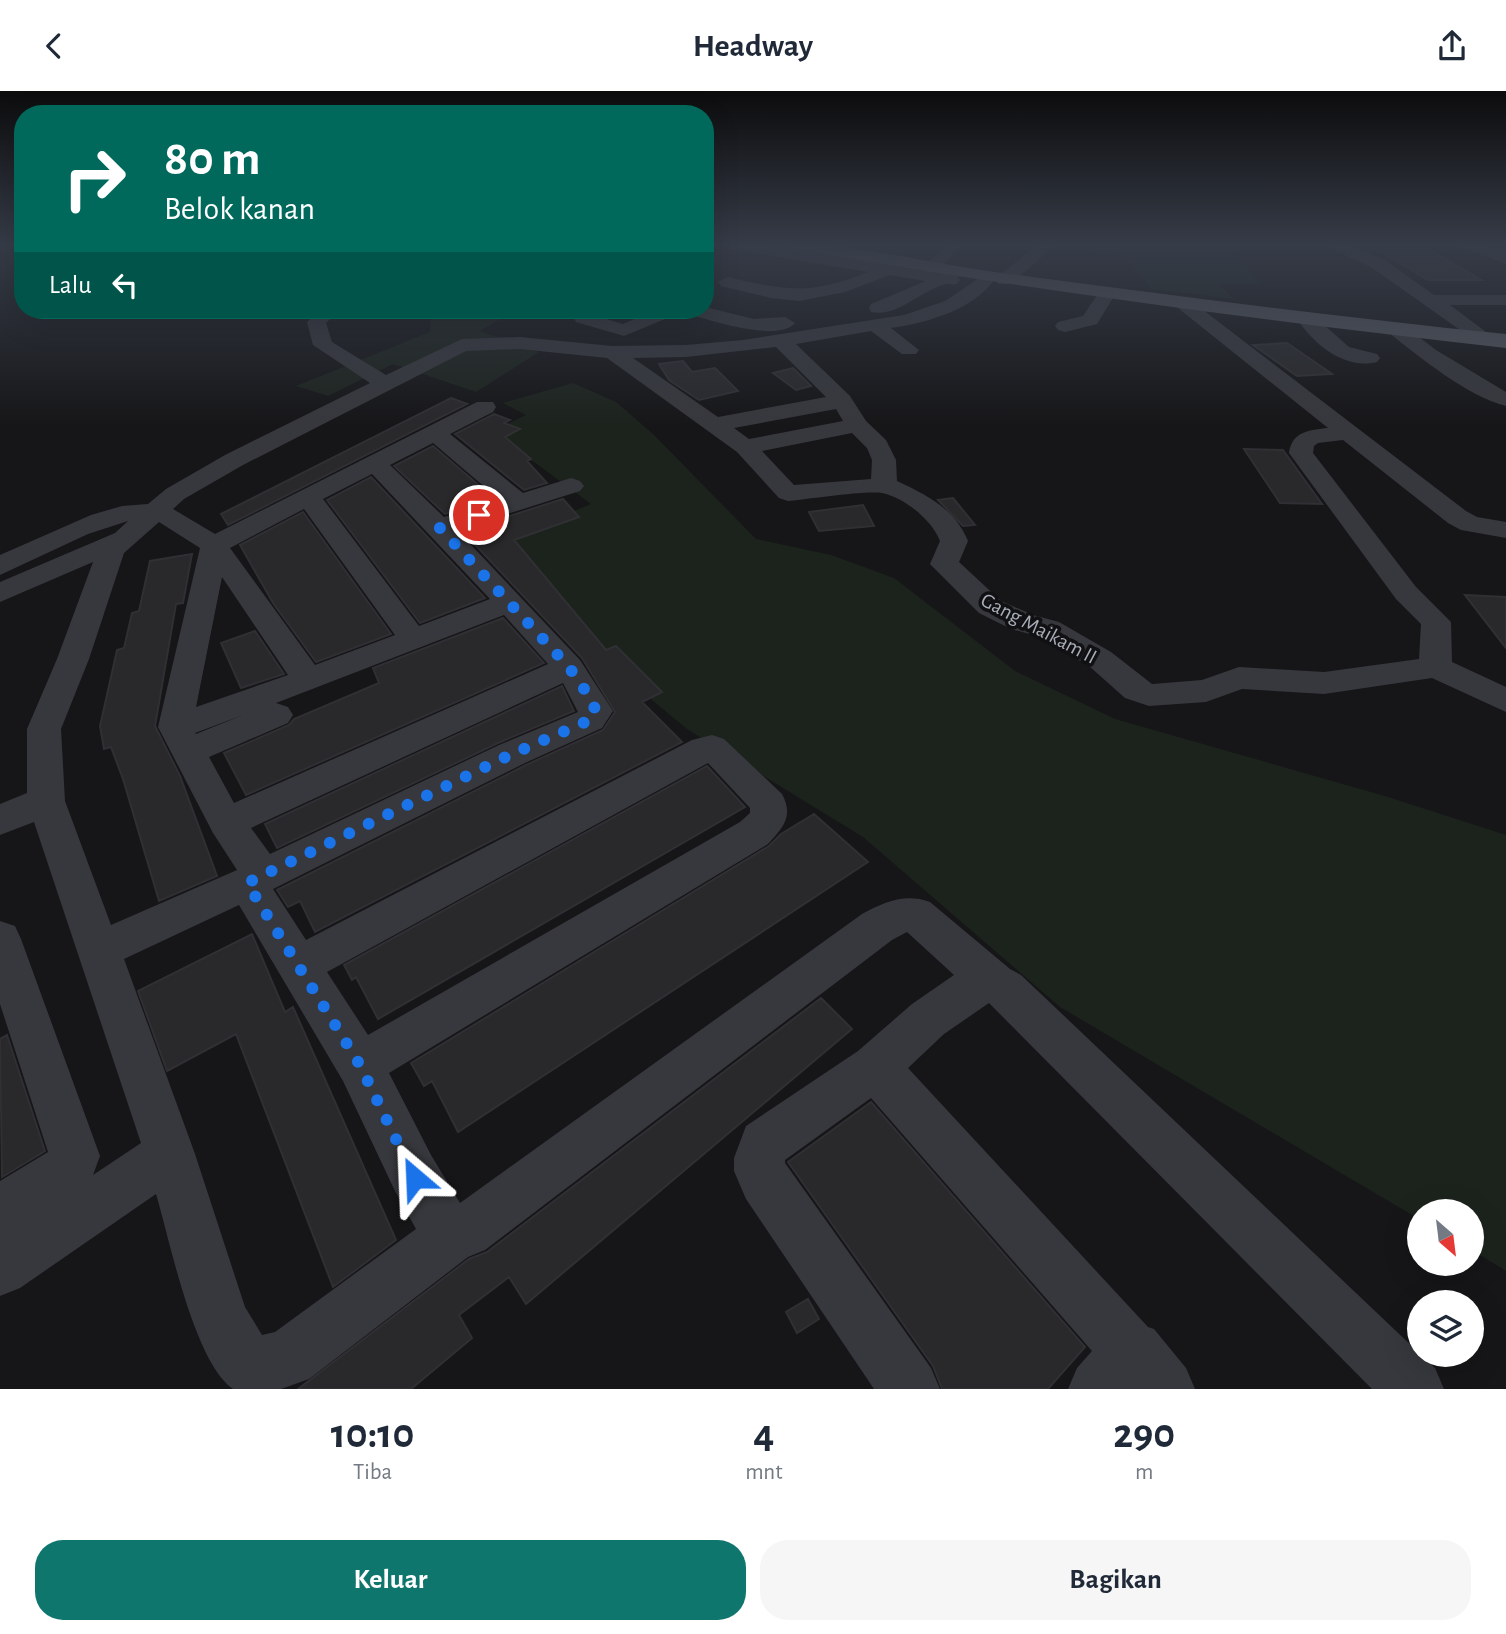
<!DOCTYPE html>
<html lang="id">
<style>
body{margin:0;font-family:"Alegreya Sans",sans-serif;background:#f6f6f7;color:#1f2937;height:100vh;display:flex;flex-direction:column;font-size:26px;white-space:nowrap}
*{box-sizing:border-box;margin:0}
p{font-size:23px;color:#747a83}
.icon{flex:none;width:38px;height:38px;fill:none;stroke:currentColor;stroke-width:2;stroke-linecap:round;stroke-linejoin:round}
.map{position:relative;height:1298px;overflow:hidden}
.sheet{display:flex;flex-direction:column;background:#fff;flex:1}
.sheet>*{flex:none}
.guide{position:absolute;left:14px;top:14px;width:700px;height:214px;border-radius:28px;box-shadow:0 7px 28px #0002;background:#00695c;color:#fff;overflow:hidden}
.needle{width:46px;rotate:152deg}
.tools{position:absolute;left:1407px;top:1108px;display:grid;gap:14px}
.tools a{display:grid;place-items:center;width:77px;height:77px;border-radius:50%;background:#fff;box-shadow:0 7px 28px #0002;font-size:35px}
.pin{position:absolute;display:grid;place-items:center;width:60px;height:60px;color:#fff;margin:-30px;border:4px solid #fff;border-radius:50%;box-shadow:0 2px 7px #0007}
.me{position:absolute;width:77px;margin:-38px;rotate:334deg;stroke-linejoin:round;filter:drop-shadow(0 0 5px #0008)}
.turn{display:flex;align-items:center;gap:24px;height:147px;padding:0 35px;font-size:32px}
.turn .icon{width:91px;height:91px;stroke-width:2.5}
.turn b{display:block;font-size:49px;line-height:60px}
.then{display:flex;align-items:center;height:66px;padding:0 35px;background:#0003;gap:14px;font-size:26px}
.eta{display:flex;justify-content:space-evenly;align-items:center;height:119px;text-align:center}
.eta b{font-size:42px;font-weight:600;line-height:49px}
.primary-button{display:flex;gap:14px;margin-top:auto;padding:14px 35px}
.primary-button a{flex:1;height:80px;border-radius:28px;background:#0f766e;color:#fff;font-size:28px;font-weight:600;line-height:80px;text-align:center}
.primary-button a+a{background:#f6f6f7;color:#1f2937}
header{display:flex;justify-content:space-between;align-items:center;height:91px;padding:0 35px;background:#fff;font-size:32px;font-weight:600}
.map>svg:first-child{display:block}
.green{fill:#1c231d}
.building{fill:#29292c;stroke:#303034;stroke-width:2}
.lines{fill:none;stroke-linecap:round;stroke-linejoin:round}
.minor{fill:#37383d;fill-rule:evenodd}
.major{fill:#53555c;fill-rule:evenodd}
.route{stroke:#1a73e8;stroke-width:12;stroke-dasharray:0 21.6}
.labels{text-anchor:middle;stroke-width:7;stroke-linejoin:round;paint-order:stroke}
.street-label{font-size:21px;fill:#a8adb8;stroke:#111113}
</style>
<header><svg class="icon" aria-label="back" viewBox="0 0 24 24"><path d="M15 5l-7 7 7 7"/></svg>Headway<svg class="icon" aria-label="share" viewBox="0 0 24 24"><path d="M12 15V3M7 8l5-5 5 5M5 13v7h14v-7"/></svg></header>
<div class="map">
<svg width="1506" height="1298" viewBox="0 0 1506 1298">
<rect width="100%" height="100%" fill="#161618"/>
<!-- green -->
<path class="green" d="M1066 153H1225L1260 193H1219L1234 208 1151 198 1125 166 1062 157Z
M431 219H516L480 240 539 261 476 301 393 273 328 305 296 295 430 241Z
M573 292 616 311 653 343 756 448 831 464 894 487 1015 580 1115 628 1388 706 1506 744V1180L1472 1159V1120H1419V1128L1060 916 863 746 687 638 605 570 495 453 591 413 492 340 526 324 503 312Z"/>
<!-- building -->
<path class="building" d="M1429 158 1481 189H1428L1378 159Z
M1287 252 1332 283 1297 285 1253 254Z
M683 270 692 281 715 277 738 300 699 309 669 289 659 273Z
M793 277 811 295 796 299 773 282Z
M451 307 467 313 228 434 221 423Z
M494 323 510 329 504 332 520 338 505 346 531 368 527 370 547 392 524 399 455 343Z
M433 355 495 408 445 423 394 375Z
M1244 358 1283 359 1322 413 1280 412Z
M371 386 485 507 420 532 327 409Z
M953 407 975 434 963 435 938 409Z
M563 408 579 426 514 449 606 559 616 555 662 601 642 611 682 651 315 841 300 810 288 816 277 799 526 674 603 639 615 621 582 567 462 440Z
M863 414 874 435 819 440 809 421Z
M303 421 391 543 316 571 273 512 240 454Z
M192 463 183 512 176 513 155 635 180 685 217 785 159 810 123 688 111 656 104 658 100 635 117 559 124 557 132 522 139 520 150 470Z
M1465 504 1506 506V557Z
M503 527 544 572 246 704 224 662 289 634 294 628 379 592 373 577Z
M255 540 284 583 241 597 221 552Z
M562 595 574 620 498 652 277 757 265 733Z
M707 675 745 716 378 928 356 886 352 889 344 874Z
M814 723 868 771 458 1041 432 990 424 995 411 972 769 755 781 743Z
M252 843 285 921 293 916 396 1149 333 1196 236 943 167 980 138 900Z
M821 907 852 938 526 1213 509 1186 459 1224 472 1247 411 1298H298L469 1168 487 1161Z
M7 944 45 1060 2 1086 0 948Z
M871 1011 1085 1256 1048 1298H942L933 1275 788 1071Z
M808 1208 819 1228 797 1242 786 1221Z"/>
<g class="lines">
<!-- minor -->
<path class="minor" d="M722 153H761L925 180 926 173 948 153H965L935 181 957 185 960 189 957 193C953 194 950 193 946 193 923 198 897 227 871 221L869 217 871 213 926 190 890 184 845 201 799 210 771 207 721 195 718 191 727 186C787 200 810 204 869 181L730 158Z
M1039 153H1057L1010 193H998L995 189 998 185Z
M1322 153H1345L1383 168 1434 204H1506V214H1450L1494 247 1491 251H1477L1371 176Z
M1458 153H1481L1506 162V173L1460 156Z
M987 181 996 186C976 218 927 232 891 237L919 259 916 263H902L871 240 796 253 850 305 866 330 886 349 896 369 897 390C927 404 955 418 968 450L959 471 1001 510 1033 524 1059 531 1111 561 1152 593 1202 589 1239 576 1324 581 1419 568 1421 533 1396 508 1289 362C1292 340 1310 339 1328 337L1178 217 1175 213 1178 209H1190L1466 420 1477 426 1506 431V447L1461 439 1448 432 1343 349 1318 352 1314 355 1313 362 1416 496 1451 531 1452 571 1506 596V621L1432 587 1324 603 1242 598 1206 611 1149 615 1125 607 1089 575 1037 545 1011 538 979 522 930 473 940 450C932 429 905 407 882 402 867 399 808 408 788 410L779 407 737 361 607 267 520 258 466 260 243 374 184 408 173 418 215 443 477 311H493L496 316 493 321 450 343 523 402 571 387 580 390 584 395 580 400 457 439 580 569 613 620 602 637 525 672 273 798 306 849 692 649 712 644 724 648 782 703C794 725 783 737 768 753L389 982 431 1064 460 1112 862 823C885 811 904 802 930 811L1010 878 1021 884 1435 1277 1444 1298H1372L989 912 944 943 908 977 1148 1236 1154 1238 1186 1277 1195 1298H1068L1077 1277 1092 1260 871 1007 785 1069V1072L931 1277 940 1298H874L746 1108 734 1080V1067L746 1035 858 960 912 913 954 884 907 841 892 849 485 1159 468 1166 309 1288 281 1298H233C194 1271 170 1150 156 1103L20 1197 0 1205V1090L48 1061 0 913V830L15 835 21 848 100 1065 93 1084 141 1052 34 731 0 744V713L27 702V638L57 568 93 471 0 511V491L115 442 128 430 88 443 0 484V464L91 424 122 415 148 413 166 398 225 364 370 292 313 254 307 231 319 219H339L326 232 332 251 386 284 462 248 520 246 612 255 686 254 743 249 904 224 945 210 975 190 981 182ZM776 256 826 306 718 326 633 267 686 266ZM836 318 843 330 749 348 734 337ZM852 342 867 357 872 369 871 388 794 394 762 360ZM433 352 500 409 444 426 390 374ZM372 383 490 508 419 535 323 408ZM304 418 395 544 315 574 230 457ZM159 431 200 457 158 636 213 742 237 779 111 834 65 710 61 638 89 568 124 462ZM222 486 288 584 196 616ZM504 524 548 573 234 712 209 666 288 632 293 624 288 616 276 612ZM563 592 578 621 499 654 270 763 251 737ZM243 624 196 643 195 642ZM708 672 750 717V722L740 731 368 944 327 881ZM239 814 343 990 395 1100 416 1138 275 1241 262 1244 245 1216 195 1063 124 868Z
M1107 197 1116 202 1097 233 1065 241 1058 239 1055 235 1058 231 1083 225 1101 198Z
M705 216 754 228 785 226 795 232C778 252 710 229 688 223L686 219H705Z
M655 219H679L677 223 624 245 576 231 574 227 583 221 623 233Z
M1306 222 1313 224 1349 256 1377 263 1380 267 1377 271C1344 279 1314 253 1297 228Z
M1396 232 1403 234 1436 259 1506 301V315C1467 305 1421 267 1389 242L1386 238 1389 234Z"/>
<!-- major -->
<path class="major" d="M784 153C860 153 935 174 1010 183 1175 205 1340 226 1506 243V257C1267 230 1030 199 793 158Z"/>
</g>
<!-- sky -->
<linearGradient id="sky" x2="0" y2="1"><stop stop-color="#0c0c0d"/><stop offset="0.46" stop-color="#363c48"/><stop offset="1" stop-color="#363c48" stop-opacity="0"/></linearGradient>
<rect width="1506" height="335" fill="url(#sky)"/>
<g class="lines">
<!-- route -->
<path class="route" d="M415 1087 360 974 247 792 512 663 590 629 596 620 589 605 569 576 439 436 479 424"/>
</g>
<g class="labels">
<!-- street labels -->
<g class="street-label">
<text transform="translate(1039 537) rotate(28)" y="7">Gang Maikam II</text>
</g>
</g>
</svg>
<div class="tools">
<a><svg class="needle" viewBox="-14 -14 28 28"><path d="M0-13l5 13h-10z" fill="#e53935"/><path d="M0 13l5-13h-10z" fill="#747a83"/></svg></a>
<a><svg class="icon" aria-label="layers" viewBox="0 0 24 24"><path d="M12 4l9 5-9 5-9-5zM3 14l9 5 9-5"/></svg></a>
</div>
<div class="pin" style="left:479px;top:424px;background:#d93025"><svg class="icon" aria-label="arrive" viewBox="0 0 24 24"><path d="M6 21V4h12l-3 4 3 4H6"/></svg></div>
<svg class="me" style="left:415px;top:1087px" viewBox="-20 -20 40 40"><path d="M0-17L14 15 0 8-14 15z" fill="#1a73e8" stroke="#fff" stroke-width="4"/></svg>
<div class="guide">
<div class="turn"><svg class="icon" aria-label="right" viewBox="0 0 24 24"><path d="M7 20v-9h11M14 6l5 5-5 5"/></svg><div><b>80 m</b>Belok kanan</div></div>
<div class="then">Lalu<svg class="icon" aria-label="left" viewBox="0 0 24 24"><path d="M17 20v-9H6M10 6l-5 5 5 5"/></svg></div>
</div>
</div>
<section class="sheet">
<div class="eta">
<div><b>10:10</b><p>Tiba</p></div>
<div><b>4</b><p>mnt</p></div>
<div><b>290</b><p>m</p></div>
</div>
<div class="primary-button"><a>Keluar</a><a>Bagikan</a></div>
</section>
